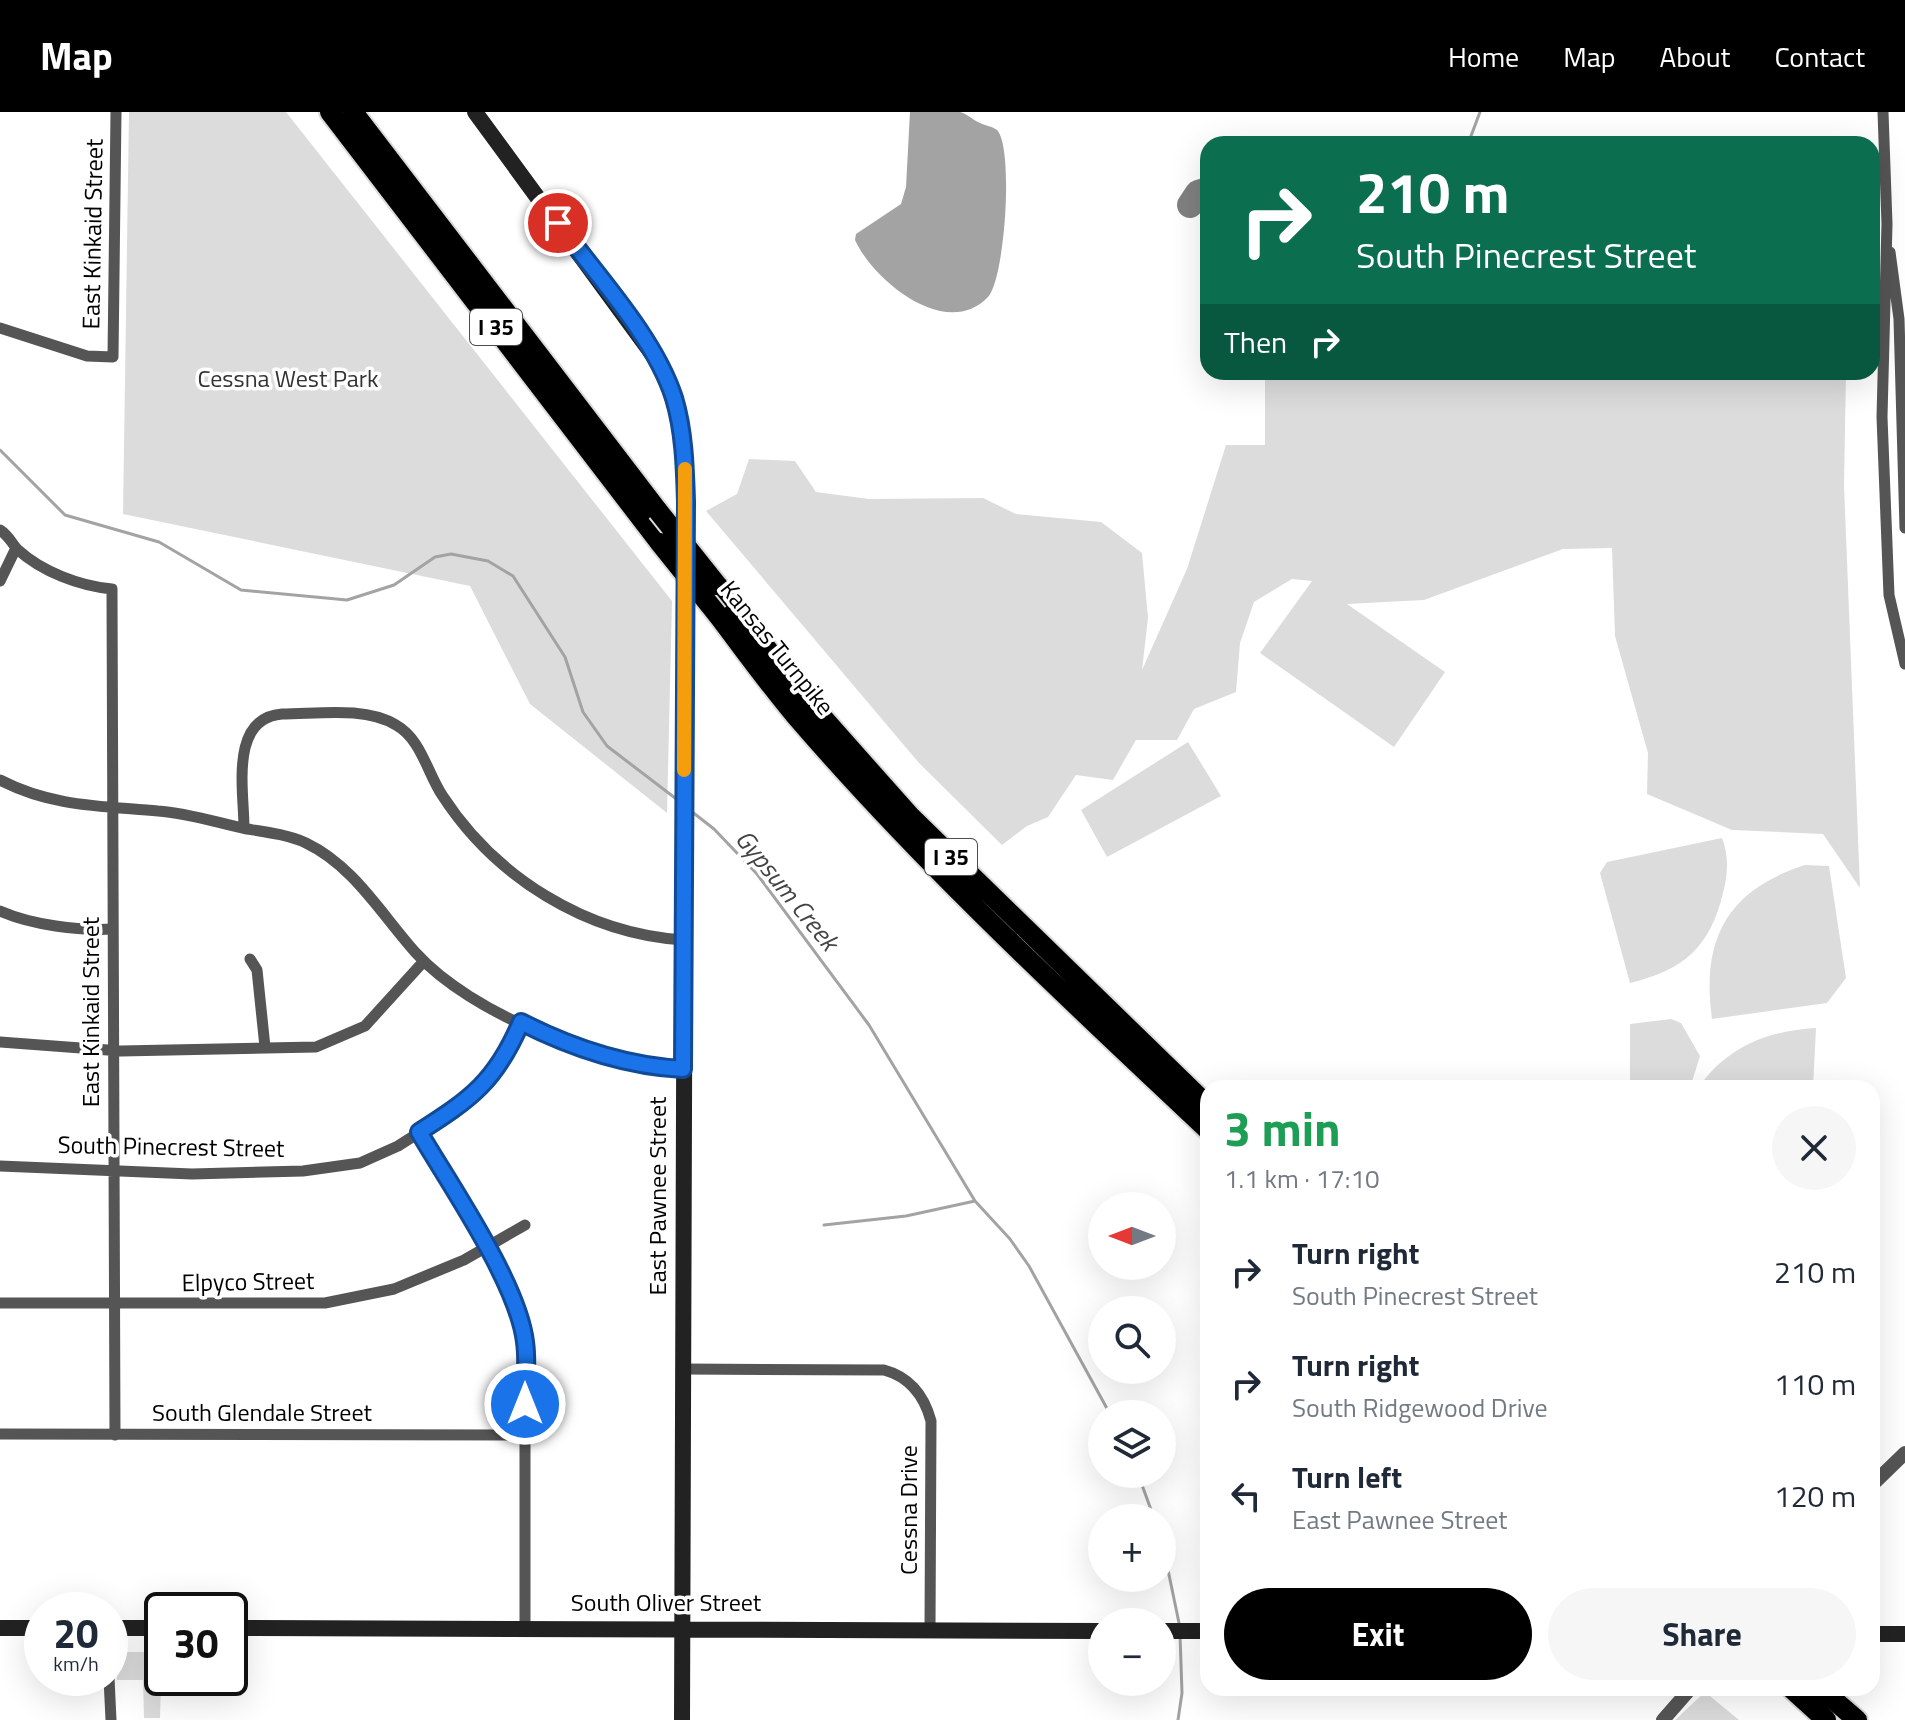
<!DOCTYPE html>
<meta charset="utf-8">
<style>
body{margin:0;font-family:"Titillium Web",sans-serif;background:#f6f6f7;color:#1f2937;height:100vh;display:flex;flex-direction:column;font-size:30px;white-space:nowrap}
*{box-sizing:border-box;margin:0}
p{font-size:26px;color:#747a83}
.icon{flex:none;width:44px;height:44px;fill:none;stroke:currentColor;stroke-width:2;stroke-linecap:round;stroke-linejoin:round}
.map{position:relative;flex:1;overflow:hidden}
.drawer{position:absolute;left:1200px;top:968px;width:680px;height:616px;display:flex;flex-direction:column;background:#fff;border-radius:24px;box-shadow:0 8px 32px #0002}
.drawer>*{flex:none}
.hud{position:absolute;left:1200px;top:24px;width:680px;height:244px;border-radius:24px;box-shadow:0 8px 32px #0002;background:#0b6e4f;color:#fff;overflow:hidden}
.needle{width:52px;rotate:270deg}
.tools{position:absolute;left:1088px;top:1080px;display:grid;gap:16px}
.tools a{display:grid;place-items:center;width:88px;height:88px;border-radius:50%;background:#fff;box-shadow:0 8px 32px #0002;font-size:40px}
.speed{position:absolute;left:24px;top:1480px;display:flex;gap:16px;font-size:40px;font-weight:700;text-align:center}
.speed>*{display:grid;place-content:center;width:104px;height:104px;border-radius:50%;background:#fff;box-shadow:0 8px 32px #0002;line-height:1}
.speed small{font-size:20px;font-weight:400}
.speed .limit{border:4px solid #111;border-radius:12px;background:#fff;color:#111}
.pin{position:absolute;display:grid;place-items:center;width:68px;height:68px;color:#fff;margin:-34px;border:4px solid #fff;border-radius:50%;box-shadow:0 2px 8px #0007}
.me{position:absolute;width:88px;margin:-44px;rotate:0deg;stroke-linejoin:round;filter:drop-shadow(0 0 6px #0008)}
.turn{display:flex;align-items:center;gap:28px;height:168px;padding:0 24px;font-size:36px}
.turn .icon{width:104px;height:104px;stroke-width:2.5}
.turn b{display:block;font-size:56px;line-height:68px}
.then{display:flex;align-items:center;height:76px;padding:0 24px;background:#0003;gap:16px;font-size:30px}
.round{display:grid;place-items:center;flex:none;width:84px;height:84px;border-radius:42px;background:#f6f6f7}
.headline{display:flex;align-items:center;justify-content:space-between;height:136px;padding:0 24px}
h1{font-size:48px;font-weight:700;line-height:60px;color:#1e9e55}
.action{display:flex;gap:16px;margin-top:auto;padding:16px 24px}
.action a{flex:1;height:92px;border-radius:48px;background:#000;color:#fff;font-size:32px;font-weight:700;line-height:92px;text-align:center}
.action a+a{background:#f6f6f7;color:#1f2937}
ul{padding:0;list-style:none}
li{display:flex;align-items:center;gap:24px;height:112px;padding:0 24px}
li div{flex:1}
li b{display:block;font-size:30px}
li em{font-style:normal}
header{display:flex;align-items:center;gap:48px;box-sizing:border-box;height:112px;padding:0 40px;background:#000;color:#fff}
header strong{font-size:38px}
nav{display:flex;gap:44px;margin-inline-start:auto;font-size:28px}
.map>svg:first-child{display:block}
.green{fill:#dcdcdc}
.water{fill:#a3a3a3}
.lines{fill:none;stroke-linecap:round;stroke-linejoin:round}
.stream{stroke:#a3a3a3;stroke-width:3}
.taxiway{stroke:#808080;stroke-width:26}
.motorway-casing{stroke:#dbdbdb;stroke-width:24}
.minor{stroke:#555;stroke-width:11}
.tertiary{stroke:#555;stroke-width:14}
.secondary{stroke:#222;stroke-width:16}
.motorway{stroke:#000;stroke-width:20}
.motorway-bridge-casing{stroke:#dbdbdb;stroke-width:24;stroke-linecap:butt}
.motorway-bridge{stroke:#000;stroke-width:20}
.route-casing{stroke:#114b97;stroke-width:20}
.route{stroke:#1a73e8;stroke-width:14}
.slow{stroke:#f59e0b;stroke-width:14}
.labels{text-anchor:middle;stroke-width:7;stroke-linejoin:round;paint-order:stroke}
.shield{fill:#fff;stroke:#4c4c4c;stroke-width:2}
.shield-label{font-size:22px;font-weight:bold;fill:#000}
.street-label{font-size:24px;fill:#000;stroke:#fff}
.park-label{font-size:24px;fill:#333;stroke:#fff}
.water-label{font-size:26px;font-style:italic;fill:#444;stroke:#fff}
</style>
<header>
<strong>Map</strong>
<nav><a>Home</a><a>Map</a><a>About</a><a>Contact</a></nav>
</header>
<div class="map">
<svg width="1905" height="1608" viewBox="0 0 1905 1608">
<rect width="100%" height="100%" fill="#fff"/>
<!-- green -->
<path class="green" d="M129 0H286L672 489 667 701 530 592 470 474 123 402Z
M1265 260H1846L1844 373 1860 776 1823 722 1732 718 1647 682 1648 641 1615 524 1612 436 1563 437 1424 488 1347 492 1445 560 1394 635 1260 541 1312 469 1292 467 1254 490 1240 531 1236 580 1194 597 1177 628H1136L1113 668 1076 663 1048 705 1027 714 1002 733 919 651 706 399 737 382 749 347 795 349 816 380 869 387 983 386 1016 402 1101 410 1142 441 1148 506 1142 558 1187 457 1226 333H1265Z
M1188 630 1221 684 1107 745 1081 698Z
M1722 726C1729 744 1728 762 1723 781 1710 835 1684 858 1630 871L1600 761 1607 750Z
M1805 753 1829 754 1846 866 1827 891 1712 907C1701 827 1727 778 1805 753Z
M1671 907 1681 911 1700 944 1690 976H1637L1630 969V912Z
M1816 916 1813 976H1698C1727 935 1766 919 1816 916Z
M117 1540H162L160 1606H144L143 1568H117Z
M1705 1580 1739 1608H1675Z"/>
<!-- water -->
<path class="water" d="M910 0C926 0 944 0 960 0 966 1 973 8 980 11 986 14 992 14 997 18 1014 35 1005 167 988 185 946 229 873 168 855 128L856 122 901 92 906 75Z"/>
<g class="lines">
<!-- stream -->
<path class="stream" d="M1468 32 1480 0
M0 338 65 403 159 430 241 478 347 488 394 473 435 445 451 442 488 449 513 464 565 545 583 600 607 634 679 689
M691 699 714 717 757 762 869 913 975 1089 1010 1127 1029 1154 1110 1302
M824 1113 906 1104 975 1089
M1138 1362 1154 1406
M1162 1429 1179 1511
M1178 1608 1182 1581 1180 1523"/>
<!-- taxiway -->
<path class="taxiway" d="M1190 93 1198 81 1208 78"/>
<defs>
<path id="motorway" d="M330 0 660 431
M353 0 658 399
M717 473 808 589 910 704 1208 994
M717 502C743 536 768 571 795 603 922 751 1066 884 1208 1018
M1791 1576 1826 1608
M1820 1576 1857 1608"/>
</defs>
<!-- motorway casing -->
<use href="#motorway" class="motorway-casing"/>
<!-- minor -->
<path class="minor" d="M1883 0 1887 112 1882 305 1889 483 1905 552
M1890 140 1899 207 1905 416
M0 216 87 244 113 245 116 0
M0 418C8 423 11 430 17 437 42 460 80 474 112 477L115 1323
M0 469 16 436
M0 668C52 695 102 694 158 699 188 701 218 711 247 717 266 720 289 723 306 731 354 754 381 802 416 841 471 902 602 953 683 957
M244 716C244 679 229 606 282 602 317 602 365 594 396 613 421 627 427 660 442 683 495 765 586 822 684 828
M0 799C32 813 79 819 113 817
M250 847 257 858 265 935
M0 930 121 939 316 935 365 914 424 849
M419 1020 490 1140 525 1228V1515
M0 1054 192 1062 303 1059 360 1051 398 1034 472 987 498 955 521 910
M0 1191H325L394 1177 464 1148 525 1113
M682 1257 884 1258C910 1265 924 1283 931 1309L930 1517
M0 1322 524 1323
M109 1566 111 1608"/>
<!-- tertiary -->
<path class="tertiary" d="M1872 1373 1905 1341
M1663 1608 1691 1576"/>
<!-- secondary -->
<path class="secondary" d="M475 0 658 250C681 295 685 341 686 390L682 1608
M0 1516H42
M110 1516H162
M230 1516 1102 1519
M1162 1519H1208
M1872 1522H1905"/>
<!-- motorway -->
<use href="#motorway" class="motorway"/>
<defs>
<path id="motorway-bridge" d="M658 399 717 473
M660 431 717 502"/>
</defs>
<!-- motorway-bridge casing -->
<use href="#motorway-bridge" class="motorway-bridge-casing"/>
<!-- motorway-bridge -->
<use href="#motorway-bridge" class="motorway-bridge"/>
</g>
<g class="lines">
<defs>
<path id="route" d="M525 1292C525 1272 528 1250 525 1230 518 1171 450 1073 419 1020 471 987 496 969 521 910 572 936 625 954 683 957L686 390C685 355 684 319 674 286 654 224 596 163 558 111"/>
</defs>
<!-- route casing -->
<use href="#route" class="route-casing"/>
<!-- route -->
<use href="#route" class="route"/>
<!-- slow -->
<path class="slow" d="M684 658 685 357"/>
</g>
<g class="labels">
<!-- shield labels -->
<g class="shield">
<rect x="470" y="197" width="52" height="36" rx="6"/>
<rect x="925" y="727" width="52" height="36" rx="6"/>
</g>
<g class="shield-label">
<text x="496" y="223">I 35</text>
<text x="951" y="753">I 35</text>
</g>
<!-- street labels -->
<g class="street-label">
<text transform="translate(93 122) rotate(-89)" y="8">East Kinkaid Street</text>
<text transform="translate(777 536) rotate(51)" y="8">Kansas Turnpike</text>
<text transform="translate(91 900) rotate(-90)" y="8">East Kinkaid Street</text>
<text transform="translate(171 1035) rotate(1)" y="8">South Pinecrest Street</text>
<text transform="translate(658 1084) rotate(-90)" y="8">East Pawnee Street</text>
<text transform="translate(248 1170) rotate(-1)" y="8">Elpyco Street</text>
<text x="262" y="1309">South Glendale Street</text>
<text transform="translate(909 1398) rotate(-90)" y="8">Cessna Drive</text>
<text x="666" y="1499">South Oliver Street</text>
</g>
<!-- park labels -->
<g class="park-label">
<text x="288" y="275">Cessna West Park</text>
</g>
<!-- water labels -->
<g class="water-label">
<text transform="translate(787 778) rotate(51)" y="9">Gypsum Creek</text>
</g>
</g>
</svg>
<div class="tools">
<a><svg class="needle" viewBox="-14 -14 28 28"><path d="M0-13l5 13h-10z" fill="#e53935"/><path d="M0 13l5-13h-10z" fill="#747a83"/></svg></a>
<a><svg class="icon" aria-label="search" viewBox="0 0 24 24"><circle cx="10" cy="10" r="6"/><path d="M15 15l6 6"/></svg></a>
<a><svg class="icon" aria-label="layers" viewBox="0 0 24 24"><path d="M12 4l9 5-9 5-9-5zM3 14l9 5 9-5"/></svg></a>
<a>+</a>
<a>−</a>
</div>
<div class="speed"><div>20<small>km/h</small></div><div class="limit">30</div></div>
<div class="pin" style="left:558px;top:111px;background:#d93025"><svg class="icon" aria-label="arrive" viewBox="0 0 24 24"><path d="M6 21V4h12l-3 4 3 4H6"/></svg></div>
<svg class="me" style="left:525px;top:1292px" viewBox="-20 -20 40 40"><circle r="17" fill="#1a73e8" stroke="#fff" stroke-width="3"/><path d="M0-11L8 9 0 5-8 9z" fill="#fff"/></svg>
<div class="hud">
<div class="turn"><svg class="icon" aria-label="right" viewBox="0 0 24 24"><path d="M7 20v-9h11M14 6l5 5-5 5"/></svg><div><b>210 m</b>South Pinecrest Street</div></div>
<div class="then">Then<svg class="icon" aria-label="right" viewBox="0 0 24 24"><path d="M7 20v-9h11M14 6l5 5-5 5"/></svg></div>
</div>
<section class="drawer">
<div class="headline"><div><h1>3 min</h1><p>1.1 km · 17:10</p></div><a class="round"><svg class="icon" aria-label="close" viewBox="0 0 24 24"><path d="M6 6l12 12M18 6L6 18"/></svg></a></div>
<ul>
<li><svg class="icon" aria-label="right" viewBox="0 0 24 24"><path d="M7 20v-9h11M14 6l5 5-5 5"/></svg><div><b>Turn right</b><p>South Pinecrest Street</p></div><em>210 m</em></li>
<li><svg class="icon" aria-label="right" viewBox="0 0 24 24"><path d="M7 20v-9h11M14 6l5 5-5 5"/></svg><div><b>Turn right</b><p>South Ridgewood Drive</p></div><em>110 m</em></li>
<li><svg class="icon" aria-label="left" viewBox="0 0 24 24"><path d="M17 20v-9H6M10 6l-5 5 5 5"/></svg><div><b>Turn left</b><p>East Pawnee Street</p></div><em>120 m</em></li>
</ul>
<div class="action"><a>Exit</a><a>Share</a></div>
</section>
</div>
